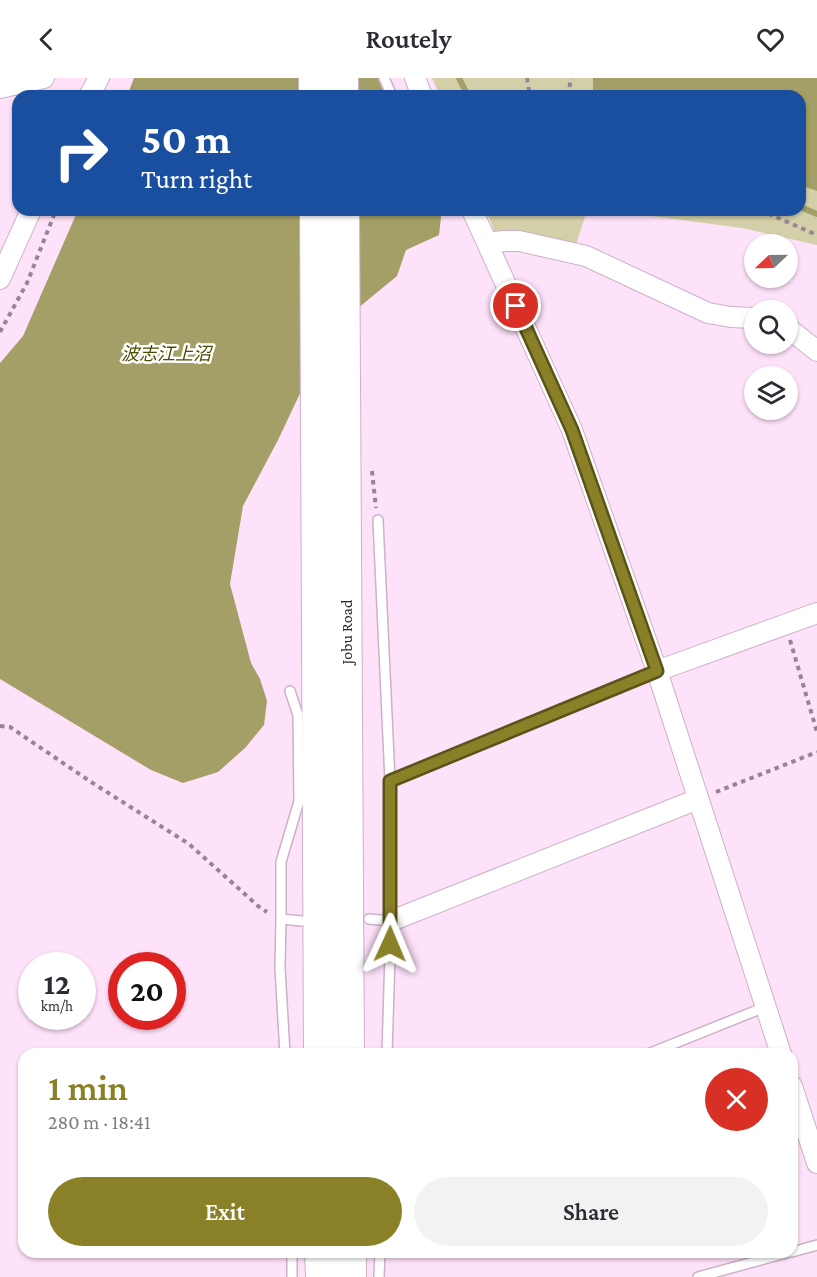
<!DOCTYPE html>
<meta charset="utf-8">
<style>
body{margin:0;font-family:"Crimson Pro","Noto Sans JP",serif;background:#f2f2f3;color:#2b2b33;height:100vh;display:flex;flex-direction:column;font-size:22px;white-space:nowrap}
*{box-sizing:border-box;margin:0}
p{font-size:20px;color:#7c7c81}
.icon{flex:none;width:33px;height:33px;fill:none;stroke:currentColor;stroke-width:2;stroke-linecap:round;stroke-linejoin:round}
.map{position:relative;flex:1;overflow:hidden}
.sheet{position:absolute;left:18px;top:970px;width:780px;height:210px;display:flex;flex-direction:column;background:#fff;border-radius:18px;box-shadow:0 2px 4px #0004}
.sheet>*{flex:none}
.banner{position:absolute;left:12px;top:12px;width:794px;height:126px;border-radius:18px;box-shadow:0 2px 4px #0004;background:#1a4fa0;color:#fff;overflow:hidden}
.needle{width:39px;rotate:248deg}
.tools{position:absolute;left:744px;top:156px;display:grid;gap:12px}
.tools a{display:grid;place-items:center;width:54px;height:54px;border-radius:50%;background:#fff;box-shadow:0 2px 4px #0004;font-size:30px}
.speed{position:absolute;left:18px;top:874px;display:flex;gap:12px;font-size:30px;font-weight:700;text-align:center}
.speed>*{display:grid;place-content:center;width:78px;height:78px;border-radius:50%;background:#fff;box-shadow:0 2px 4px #0004;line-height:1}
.speed small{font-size:15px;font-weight:400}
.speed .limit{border:9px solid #d22;background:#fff;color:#111}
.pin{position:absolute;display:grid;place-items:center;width:51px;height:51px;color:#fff;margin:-26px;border:3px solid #fff;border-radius:50%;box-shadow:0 2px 6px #0007}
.me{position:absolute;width:66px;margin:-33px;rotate:1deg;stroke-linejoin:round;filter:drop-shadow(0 0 4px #0008)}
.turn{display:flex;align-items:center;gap:21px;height:126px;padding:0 30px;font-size:27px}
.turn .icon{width:78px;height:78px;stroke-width:2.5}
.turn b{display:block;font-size:42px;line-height:51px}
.round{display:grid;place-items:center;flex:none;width:63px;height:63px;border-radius:32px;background:#f2f2f3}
.headline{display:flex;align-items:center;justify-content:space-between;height:102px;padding:0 30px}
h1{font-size:36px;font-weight:600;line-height:45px;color:#8a8028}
.button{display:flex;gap:12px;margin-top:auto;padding:12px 30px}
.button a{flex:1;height:69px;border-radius:36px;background:#8a8028;color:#fff;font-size:24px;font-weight:600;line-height:69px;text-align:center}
.button a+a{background:#f2f2f3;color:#2b2b33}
header{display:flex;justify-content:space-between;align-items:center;height:78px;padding:0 30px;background:#fff;font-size:27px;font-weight:600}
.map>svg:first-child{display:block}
.green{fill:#d3d0a9}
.water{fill:#a49f67}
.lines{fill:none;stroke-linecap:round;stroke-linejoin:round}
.stream{stroke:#a49f67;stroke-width:6}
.service-casing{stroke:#ccb1c8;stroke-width:12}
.minor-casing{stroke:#ccb1c8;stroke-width:22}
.trunk-casing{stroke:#ccb1c8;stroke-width:34}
.path{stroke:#988495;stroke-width:4;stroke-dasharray:4.5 4.5;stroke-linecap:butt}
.service{stroke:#fff;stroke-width:9}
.minor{stroke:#fff;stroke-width:20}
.trunk{stroke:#fff;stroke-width:32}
.route-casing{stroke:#5a531a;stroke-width:15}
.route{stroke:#8a8028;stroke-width:10}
.labels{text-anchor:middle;stroke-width:5;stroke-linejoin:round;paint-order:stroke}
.street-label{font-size:16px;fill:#30252e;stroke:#fff}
.water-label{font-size:18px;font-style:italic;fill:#504900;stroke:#fff}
</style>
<header><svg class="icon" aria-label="back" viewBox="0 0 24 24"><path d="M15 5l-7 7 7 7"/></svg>Routely<svg class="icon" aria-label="heart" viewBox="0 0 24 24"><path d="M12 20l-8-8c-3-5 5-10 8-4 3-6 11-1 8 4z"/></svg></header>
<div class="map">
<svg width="817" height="1199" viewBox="0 0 817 1199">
<rect width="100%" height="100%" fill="#fee2fa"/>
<!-- green -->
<path class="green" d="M432 0H817V167L742 150 606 132H800V18H440Z
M486 132H587L575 170 495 155Z"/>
<!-- water -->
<path class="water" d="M134 0H378L385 18H127Z
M593 0H817V113L800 107V18H593Z
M78 132H438L441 139 439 157 406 172 397 198 329 254 278 362 243 428 230 506 251 585 260 601 267 623 264 647 245 670 218 694 183 705 151 692 0 601V285L23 258Z"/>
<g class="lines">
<!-- stream -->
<path class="stream" d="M459 0 468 18
M800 129 817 136"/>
<defs>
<path id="service" d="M384 0 392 18
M378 442 390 703
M281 841V784L299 723 298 637 290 613
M369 841 391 843
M285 976 280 890 281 841 302 843
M387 976 391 843 390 703 657 593
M648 976 765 929
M292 1174V1199
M792 1174 817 1167
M379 1199 380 1174
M698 1199 790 1174"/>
<path id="minor" d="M415 0 422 18
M0 10 44 0
M89 18 99 0
M472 132 572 352 657 593 781 976
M487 165 504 163H519L586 178 708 235 731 239 754 240
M0 201 31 132
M788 250 817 273
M657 593 817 535
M391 843 698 721
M792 1008 817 1085"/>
<path id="trunk" d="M315 0V18
M342 0V18
M316 132 320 976
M343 132 348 976
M321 1174 322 1199
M350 1174V1199"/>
</defs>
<!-- service casing -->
<use href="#service" class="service-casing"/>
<!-- minor casing -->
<use href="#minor" class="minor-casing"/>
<!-- trunk casing -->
<use href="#trunk" class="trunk-casing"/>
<!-- path -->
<path class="path" d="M527 0 530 18
M568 18 571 0
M760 132 817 157
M0 254 27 205 56 132
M372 393 376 430
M790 562 817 654
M0 648 10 649 91 704 189 766 258 828 267 834
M716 714 817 674"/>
<!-- service -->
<use href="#service" class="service"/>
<!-- minor -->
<use href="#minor" class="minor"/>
<!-- trunk -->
<use href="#trunk" class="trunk"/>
</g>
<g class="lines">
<defs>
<path id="route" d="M390 866V703L657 593 572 352 516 228"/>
</defs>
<!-- route casing -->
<use href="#route" class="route-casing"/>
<!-- route -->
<use href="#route" class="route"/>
</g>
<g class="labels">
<!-- street labels -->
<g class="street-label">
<text transform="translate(346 554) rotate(-90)" y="6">Jobu Road</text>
</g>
<!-- water labels -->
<g class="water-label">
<text x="166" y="282">波志江上沼</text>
</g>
</g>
</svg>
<div class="tools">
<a><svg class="needle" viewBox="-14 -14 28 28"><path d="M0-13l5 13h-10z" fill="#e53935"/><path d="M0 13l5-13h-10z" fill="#7c7c81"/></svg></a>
<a><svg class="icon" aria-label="search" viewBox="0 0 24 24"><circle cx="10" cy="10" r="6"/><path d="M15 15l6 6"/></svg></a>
<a><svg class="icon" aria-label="layers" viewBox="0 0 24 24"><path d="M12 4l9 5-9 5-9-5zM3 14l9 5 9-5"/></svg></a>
</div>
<div class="speed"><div>12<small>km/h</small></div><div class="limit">20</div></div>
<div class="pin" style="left:516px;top:228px;background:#d93025"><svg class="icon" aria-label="arrive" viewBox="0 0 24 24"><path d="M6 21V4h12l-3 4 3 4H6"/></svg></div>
<svg class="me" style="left:390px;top:866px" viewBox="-20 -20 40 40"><path d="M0-17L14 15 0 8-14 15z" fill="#8a8028" stroke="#fff" stroke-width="4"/></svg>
<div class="banner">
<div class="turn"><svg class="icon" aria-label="right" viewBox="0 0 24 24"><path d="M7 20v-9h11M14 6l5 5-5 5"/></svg><div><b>50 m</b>Turn right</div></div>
</div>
<section class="sheet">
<div class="headline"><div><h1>1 min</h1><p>280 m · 18:41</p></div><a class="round" style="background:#d93025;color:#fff"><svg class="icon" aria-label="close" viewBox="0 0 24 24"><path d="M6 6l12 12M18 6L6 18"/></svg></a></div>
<div class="button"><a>Exit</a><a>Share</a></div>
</section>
</div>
